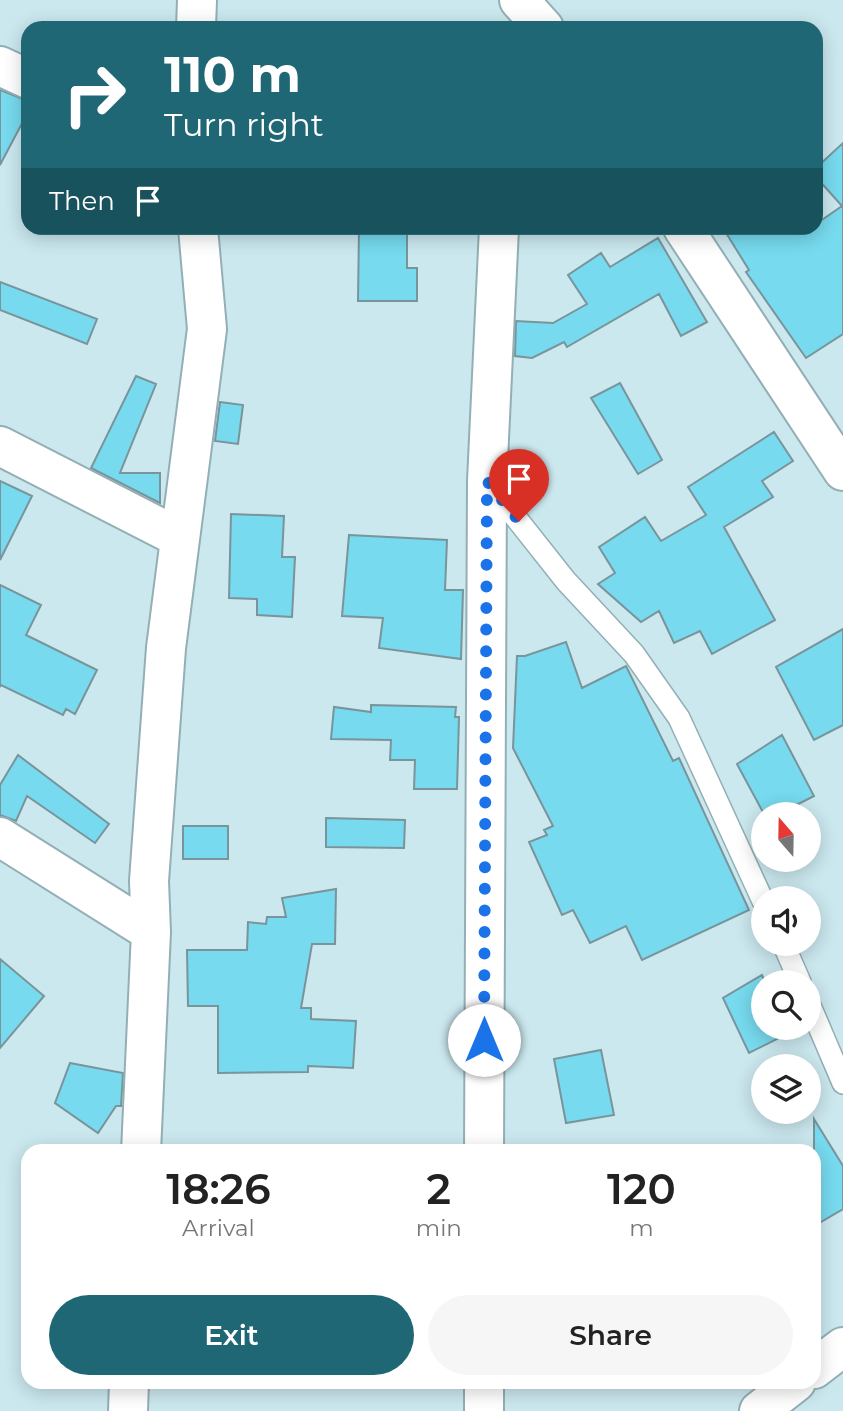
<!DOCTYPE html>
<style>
body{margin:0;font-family:Montserrat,sans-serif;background:#f6f6f6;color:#222;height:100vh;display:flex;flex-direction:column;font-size:26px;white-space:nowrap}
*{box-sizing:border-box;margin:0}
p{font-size:23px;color:#767676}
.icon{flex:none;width:38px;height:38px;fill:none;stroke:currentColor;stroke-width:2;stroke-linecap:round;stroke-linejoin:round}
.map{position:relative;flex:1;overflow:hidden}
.panel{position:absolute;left:21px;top:1144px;width:800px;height:245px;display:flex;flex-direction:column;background:#fff;border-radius:21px;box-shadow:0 4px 18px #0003}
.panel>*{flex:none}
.banner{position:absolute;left:21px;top:21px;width:802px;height:214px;border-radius:21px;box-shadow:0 4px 18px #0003;background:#1f6774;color:#fff;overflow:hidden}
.needle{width:46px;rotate:340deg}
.controls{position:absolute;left:751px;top:802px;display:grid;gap:14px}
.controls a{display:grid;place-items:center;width:70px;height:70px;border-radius:50%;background:#fff;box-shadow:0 4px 18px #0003;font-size:35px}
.pin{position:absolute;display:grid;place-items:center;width:60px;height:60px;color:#fff;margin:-72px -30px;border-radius:50% 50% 50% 0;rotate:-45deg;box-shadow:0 0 7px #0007}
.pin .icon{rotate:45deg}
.me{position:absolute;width:77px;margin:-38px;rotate:0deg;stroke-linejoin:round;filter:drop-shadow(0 0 5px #0008)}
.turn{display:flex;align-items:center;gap:24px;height:147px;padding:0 28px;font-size:32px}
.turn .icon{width:91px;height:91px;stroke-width:2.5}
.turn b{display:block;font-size:49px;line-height:60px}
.then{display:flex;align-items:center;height:66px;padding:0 28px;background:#0003;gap:14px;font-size:26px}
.eta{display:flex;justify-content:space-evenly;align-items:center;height:119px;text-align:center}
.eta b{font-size:42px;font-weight:600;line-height:49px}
.primary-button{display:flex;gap:14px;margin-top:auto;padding:14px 28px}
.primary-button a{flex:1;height:80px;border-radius:42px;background:#1f6774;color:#fff;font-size:28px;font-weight:600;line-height:80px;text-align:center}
.primary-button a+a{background:#f6f6f6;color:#222}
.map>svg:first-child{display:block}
.building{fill:#77daee;stroke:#79949b;stroke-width:2}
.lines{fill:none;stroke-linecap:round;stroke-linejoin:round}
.lane-casing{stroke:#93afb5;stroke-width:24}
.street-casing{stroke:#93afb5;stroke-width:42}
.lane{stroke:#fff;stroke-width:21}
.street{stroke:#fff;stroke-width:38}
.route{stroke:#1a73e8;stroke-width:12;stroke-dasharray:0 21.6}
</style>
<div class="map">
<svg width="843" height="1411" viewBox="0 0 843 1411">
<rect width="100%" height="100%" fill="#cbe8ef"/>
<!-- building -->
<path class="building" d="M0 90 28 101V112L0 165Z
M843 143V334L806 358 746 272 749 270 723 228H816V224L842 206 816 177V168Z
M359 228H407V268H417V301H358Z
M658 238 707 322 681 336 659 294 567 347 564 342 532 358 515 356 516 321 553 323 587 304 568 275 601 253 610 267Z
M0 282 97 319 87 344 0 310Z
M136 376 156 384 120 473H160V503L91 468Z
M620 383 662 460 638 474 591 398Z
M220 402 243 405 238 444 215 441Z
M774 432 793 461 762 481 773 497 724 527 775 620 712 654 700 631 674 643 659 611 641 622 598 584 615 573 599 547 645 517 661 541 706 515 688 487Z
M0 481 32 496 0 560Z
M231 514 284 516 282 557H295L292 617 257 615V599L229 598Z
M349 535 447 540 445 590H463L461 659 379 648 383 618 342 616Z
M0 585 41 605 26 635 97 670 75 714 66 709 63 715 1 685 0 687Z
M843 629V725L814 740 776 667Z
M566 642 582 688 626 666 673 761 679 758 749 910 642 960 626 926 590 943 573 910 562 915 529 842 547 835 544 830 553 826 513 748 517 656H525Z
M371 705 456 707 455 717H459L457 789H414L415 760H390L391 740 331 739 334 707 371 712Z
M782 735 814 796 779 814H764L737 764Z
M18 755 109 824 95 843 27 796 16 821 0 815V785Z
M326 818 405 820 404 848 326 847Z
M183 826H228V859H183Z
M336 889 335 944H312L301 1008H311V1019L356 1021 353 1068 308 1066V1072L218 1073V1006H188L187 950H247L248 922 266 924 267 917H286L282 898Z
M0 959 44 996 0 1048Z
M762 975 765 982 763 1027H789L791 1032 749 1053 723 998Z
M601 1050 614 1115 566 1123 554 1059Z
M70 1063 123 1073 121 1106H116L98 1133 55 1103Z
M814 1119 843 1166V1209L814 1226Z"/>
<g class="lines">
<defs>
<path id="lane" d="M490 485 566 581 634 654 679 718 763 901
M783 943 800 982
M808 1001 843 1083"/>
<path id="street" d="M519 0 544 28
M196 28 197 0
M0 66 28 79
M683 228 843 471
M0 446 180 538
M0 837 151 932
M141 1152 151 932 149 881 166 648 207 329 198 228
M484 1152 487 481 499 228
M814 1369 843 1347
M484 1382V1411
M128 1411 129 1382
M759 1411 796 1382"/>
</defs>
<!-- lane casing -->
<use href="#lane" class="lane-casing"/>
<!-- street casing -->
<use href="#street" class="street-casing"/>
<!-- lane -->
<use href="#lane" class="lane"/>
<!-- street -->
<use href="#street" class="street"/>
</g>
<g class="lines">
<!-- route -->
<path class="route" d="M484 1040 487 481 519 521"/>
</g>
</svg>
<div class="controls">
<a><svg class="needle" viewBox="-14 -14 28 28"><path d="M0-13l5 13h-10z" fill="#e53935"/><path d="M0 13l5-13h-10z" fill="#767676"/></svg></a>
<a><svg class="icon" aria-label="sound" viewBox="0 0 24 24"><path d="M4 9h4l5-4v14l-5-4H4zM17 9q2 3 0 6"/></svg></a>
<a><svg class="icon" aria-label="search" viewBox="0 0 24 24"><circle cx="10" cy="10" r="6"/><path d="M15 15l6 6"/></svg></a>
<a><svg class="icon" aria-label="layers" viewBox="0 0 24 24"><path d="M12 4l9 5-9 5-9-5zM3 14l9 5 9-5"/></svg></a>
</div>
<div class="pin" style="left:519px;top:521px;background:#d93025"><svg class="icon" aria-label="arrive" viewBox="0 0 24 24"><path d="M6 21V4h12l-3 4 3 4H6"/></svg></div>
<svg class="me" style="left:484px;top:1040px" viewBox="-20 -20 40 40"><circle r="19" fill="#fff"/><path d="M0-13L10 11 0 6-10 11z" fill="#1a73e8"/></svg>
<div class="banner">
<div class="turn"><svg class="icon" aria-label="right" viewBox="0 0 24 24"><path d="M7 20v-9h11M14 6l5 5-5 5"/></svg><div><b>110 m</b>Turn right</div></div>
<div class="then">Then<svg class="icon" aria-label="arrive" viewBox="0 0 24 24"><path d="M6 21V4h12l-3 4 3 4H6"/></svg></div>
</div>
<section class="panel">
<div class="eta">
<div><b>18:26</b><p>Arrival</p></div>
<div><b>2</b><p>min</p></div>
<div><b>120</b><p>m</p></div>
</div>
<div class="primary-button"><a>Exit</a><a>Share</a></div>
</section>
</div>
